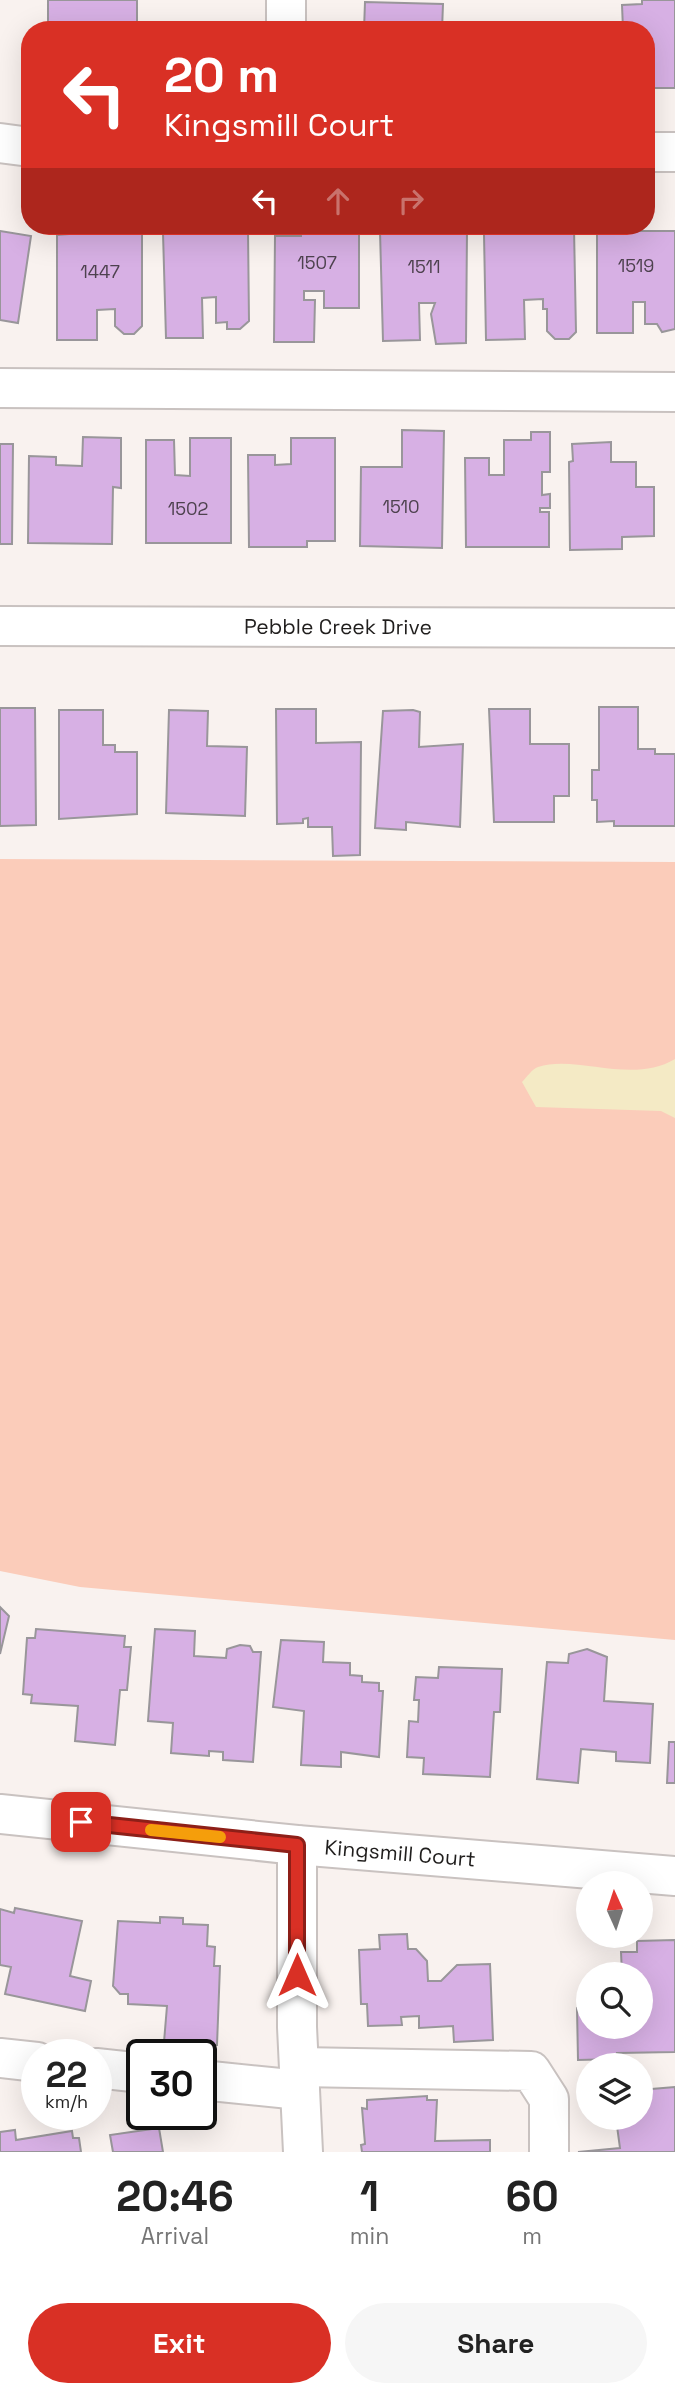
<!DOCTYPE html>
<style>
body{margin:0;font-family:"Space Grotesk",sans-serif;background:#f6f6f6;color:#222;height:100vh;display:flex;flex-direction:column;font-size:26px;white-space:nowrap}
*{box-sizing:border-box;margin:0}
p{font-size:23px;color:#767676}
.icon{flex:none;width:38px;height:38px;fill:none;stroke:currentColor;stroke-width:2;stroke-linecap:round;stroke-linejoin:round}
.map{position:relative;height:2152px;overflow:hidden}
.details{display:flex;flex-direction:column;background:#fff;flex:1}
.details>*{flex:none}
.top-card{position:absolute;left:21px;top:21px;width:634px;height:214px;border-radius:28px;box-shadow:0 7px 28px #0002;background:#d93025;color:#fff;overflow:hidden}
.needle{width:46px;rotate:357deg}
.fabs{position:absolute;left:576px;top:1871px;display:grid;gap:14px}
.fabs a{display:grid;place-items:center;width:77px;height:77px;border-radius:50%;background:#fff;box-shadow:0 7px 28px #0002;font-size:35px}
.speed{position:absolute;left:21px;top:2039px;display:flex;gap:14px;font-size:35px;font-weight:700;text-align:center}
.speed>*{display:grid;place-content:center;width:91px;height:91px;border-radius:50%;background:#fff;box-shadow:0 7px 28px #0002;line-height:1}
.speed small{font-size:18px;font-weight:400}
.speed .limit{border:4px solid #111;border-radius:10px;background:#fff;color:#111}
.pin{position:absolute;display:grid;place-items:center;width:60px;height:60px;color:#fff;margin:-30px;border-radius:14px;box-shadow:0 4px 10px #0006}
.me{position:absolute;width:77px;margin:-38px;rotate:0deg;stroke-linejoin:round;filter:drop-shadow(0 0 5px #0008)}
.turn{display:flex;align-items:center;gap:24px;height:147px;padding:0 28px;font-size:32px}
.turn .icon{width:91px;height:91px;stroke-width:2.5}
.turn b{display:block;font-size:49px;line-height:60px}
.lanes{display:flex;align-items:center;height:66px;padding:0 28px;background:#0003;justify-content:center;gap:35px;direction:ltr}
.lanes .off{opacity:.35}
.eta{display:flex;justify-content:space-evenly;align-items:center;height:119px;text-align:center}
.eta b{font-size:42px;font-weight:700;line-height:49px}
.action{display:flex;gap:14px;margin-top:auto;padding:14px 28px}
.action a{flex:1;height:80px;border-radius:42px;background:#d93025;color:#fff;font-size:28px;font-weight:700;line-height:80px;text-align:center}
.action a+a{background:#f6f6f6;color:#222}
.map>svg:first-child{display:block}
.green{fill:#fbccba}
.sand{fill:#f4eac5}
.building{fill:#d7b0e4;stroke:#99969a;stroke-width:2}
.lines{fill:none;stroke-linecap:round;stroke-linejoin:round}
.minor-casing{stroke:#c9c2c0;stroke-width:42}
.minor{stroke:#fff;stroke-width:38}
.route-casing{stroke:#8d1f18;stroke-width:18}
.route{stroke:#d93025;stroke-width:12}
.slow{stroke:#f59e0b;stroke-width:12}
.labels{text-anchor:middle;stroke-width:5;stroke-linejoin:round;paint-order:stroke}
.number-label{font-size:18px;fill:#4e424f}
.street-label{font-size:21px;fill:#201e1d;stroke:#fff}
</style>
<div class="map">
<svg width="675" height="2152" viewBox="0 0 675 2152">
<rect width="100%" height="100%" fill="#f9f2ef"/>
<!-- green -->
<path class="green" d="M0 859 675 862V1640L80 1587 0 1571Z"/>
<!-- sand -->
<path class="sand" d="M675 1059V1118L661 1111 536 1107 522 1082C527 1077 532 1069 538 1067 576 1054 632 1085 675 1059Z"/>
<!-- building -->
<path class="building" d="M48 0H137V30H48Z
M642 0H675V88H646V30L623 29 622 5 642 4Z
M365 2 443 4 442 30H364Z
M142 228V326L134 334H124L115 326V309L97 310V340H57V235Z
M301 228 359 230V308H324V291H304V300H315L314 342H274L275 236H301Z
M574 228 576 332 569 339H555L547 331V309H543V299L524 300 525 339 486 340 484 234H503V229Z
M248 230 249 321 240 329H227V322L216 323V297L202 298 203 338H166L163 233Z
M0 231 31 236 18 323 0 320Z
M380 231H467L466 343 436 344 431 314 435 303H419L420 340 383 341Z
M597 231H675V329L662 332 657 324H645V302H633V333H597Z
M402 430 444 431 442 548 360 546 361 467H402Z
M531 432H550V472H542V495L550 494V508H540V512H549V547H466L465 458H489V475H504V440H531Z
M83 437 121 438V488L113 487 112 544 28 543 29 456 56 457V465L82 466Z
M190 438H231V543H146V440H174L175 475 190 476Z
M291 438H335V541H307V547H249L248 455H275V465L291 464Z
M611 442V462H636V487H654V536L622 537V549L570 550 569 462 573 461 572 444Z
M0 444H13L12 544H0Z
M599 707H638V749H655V754H675V826H614V821L597 822V800H592V770H599Z
M0 708H35L36 825 0 826Z
M276 709H316V743L361 742 360 855 333 856 332 827H308V818L303 819V823L277 824Z
M489 709H530V744H569V796H554V822H494Z
M59 710H103V745H115V752H137V814L59 819Z
M169 710 208 711 207 746 247 747 245 816 166 813Z
M413 710 420 712 419 747 463 744 460 827 406 822V830L375 828 383 711Z
M0 1607 9 1616 0 1654Z
M36 1629 125 1636 124 1647H131L127 1690H120L115 1745 75 1741 78 1706 31 1703 32 1695 23 1694 27 1638H35Z
M155 1629 195 1631 194 1656 226 1658 227 1649 240 1645 250 1646 253 1652H261L253 1762 223 1760V1752L209 1751V1756L171 1753 173 1723 148 1721Z
M281 1640 324 1642 323 1662 350 1663V1675L362 1676V1682L379 1683V1691H383L379 1757 341 1752V1767L301 1765 304 1711 273 1707Z
M587 1649 607 1657 604 1701 653 1704 650 1763 616 1761V1752L581 1749 578 1783 537 1779 547 1662 568 1663 569 1654Z
M439 1667 502 1669 500 1712H494L490 1777 423 1774 424 1758 407 1757 409 1721 418 1722 419 1700H414L416 1677 438 1678Z
M669 1742H675V1783H667Z
M15 1908 82 1921 70 1976 91 1981 85 2011 5 1994 11 1967 0 1965V1909L14 1913Z
M160 1917 183 1918V1924L208 1925 207 1946 215 1947 214 1966H220L217 2045 164 2042 167 2006 128 2004V1994H120L113 1986 118 1921 160 1923Z
M407 1934 408 1949H416L427 1961 428 1981H441L457 1965 490 1964 493 2040 454 2042 453 2026 419 2028V2016L401 2017 402 2025 368 2026 367 2004H361L359 1950 380 1949 379 1935Z
M675 1940V2052L617 2053V2059L578 2060 577 2008 588 2007V2026H640V1974H622L621 1952H637V1941Z
M675 2087V2152H578L620 2148 617 2126H611L610 2118H640V2090Z
M427 2096V2100H437L435 2141 490 2140V2152H362L361 2145 365 2144 362 2108 367 2109V2100Z
M159 2128 163 2152H113L110 2135Z
M15 2130 16 2140 72 2131 73 2138H79L81 2152H0V2132Z"/>
<g class="lines">
<defs>
<g id="minor">
<path d="M286 30V0"/>
<path d="M0 143 30 147"/>
<path d="M646 152H675"/>
<path d="M0 388 675 392"/>
<path id="s1" d="M0 626 675 628"/>
<path id="s2" d="M0 1814 297 1845 675 1876"/>
<path d="M297 1845V2027L303 2152"/>
<path d="M0 2058 37 2062"/>
<path d="M299 2067 531 2071 549 2099V2152"/>
<path d="M96 2068 142 2073"/>
<path d="M201 2080 300 2090"/>
</g>
</defs>
<!-- minor casing -->
<use href="#minor" class="minor-casing"/>
<!-- minor -->
<use href="#minor" class="minor"/>
</g>
<g class="lines">
<defs>
<path id="route" d="M81 1822 297 1845V1975"/>
</defs>
<!-- route casing -->
<use href="#route" class="route-casing"/>
<!-- route -->
<use href="#route" class="route"/>
<!-- slow -->
<path class="slow" d="M151 1830 220 1837"/>
</g>
<g class="labels">
<!-- number labels -->
<g class="number-label">
<text x="317" y="269">1507</text>
<text x="636" y="272">1519</text>
<text x="424" y="273">1511</text>
<text x="100" y="278">1447</text>
<text x="401" y="513">1510</text>
<text x="188" y="515">1502</text>
</g>
<!-- street labels -->
<g class="street-label">
<text dy="7" stroke="none"><textPath href="#s1" startOffset="338">Pebble Creek Drive</textPath></text>
<text dy="7" stroke="none"><textPath href="#s2" startOffset="402">Kingsmill Court</textPath></text>
</g>
</g>
</svg>
<div class="fabs">
<a><svg class="needle" viewBox="-14 -14 28 28"><path d="M0-13l5 13h-10z" fill="#e53935"/><path d="M0 13l5-13h-10z" fill="#767676"/></svg></a>
<a><svg class="icon" aria-label="search" viewBox="0 0 24 24"><circle cx="10" cy="10" r="6"/><path d="M15 15l6 6"/></svg></a>
<a><svg class="icon" aria-label="layers" viewBox="0 0 24 24"><path d="M12 4l9 5-9 5-9-5zM3 14l9 5 9-5"/></svg></a>
</div>
<div class="speed"><div>22<small>km/h</small></div><div class="limit">30</div></div>
<div class="pin" style="left:81px;top:1822px;background:#d93025"><svg class="icon" aria-label="arrive" viewBox="0 0 24 24"><path d="M6 21V4h12l-3 4 3 4H6"/></svg></div>
<svg class="me" style="left:297px;top:1975px" viewBox="-20 -20 40 40"><path d="M0-17L14 15 0 8-14 15z" fill="#d93025" stroke="#fff" stroke-width="4"/></svg>
<div class="top-card">
<div class="turn"><svg class="icon" aria-label="left" viewBox="0 0 24 24"><path d="M17 20v-9H6M10 6l-5 5 5 5"/></svg><div><b>20 m</b>Kingsmill Court</div></div>
<div class="lanes"><svg class="icon" aria-label="left" viewBox="0 0 24 24"><path d="M17 20v-9H6M10 6l-5 5 5 5"/></svg><svg class="icon off" aria-label="ahead" viewBox="0 0 24 24"><path d="M12 20V5M6 11l6-6 6 6"/></svg><svg class="icon off" aria-label="right" viewBox="0 0 24 24"><path d="M7 20v-9h11M14 6l5 5-5 5"/></svg></div>
</div>
</div>
<section class="details">
<div class="eta">
<div><b>20:46</b><p>Arrival</p></div>
<div><b>1</b><p>min</p></div>
<div><b>60</b><p>m</p></div>
</div>
<div class="action"><a>Exit</a><a>Share</a></div>
</section>
